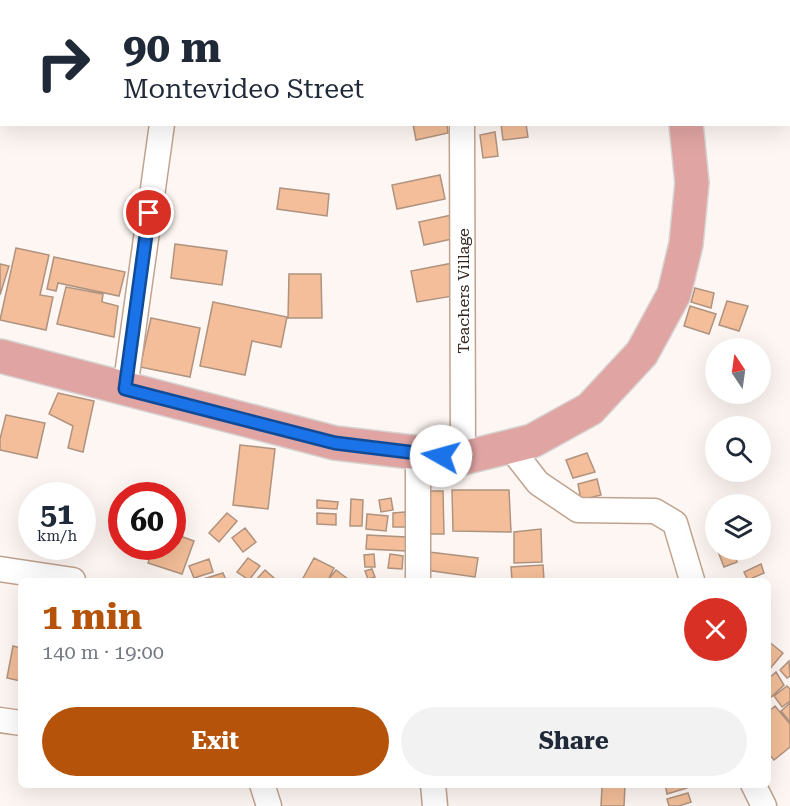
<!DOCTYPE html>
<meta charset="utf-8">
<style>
body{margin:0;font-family:"Roboto Serif",serif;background:#f2f2f3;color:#1f2937;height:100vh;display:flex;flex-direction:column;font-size:22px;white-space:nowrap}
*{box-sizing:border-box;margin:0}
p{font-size:20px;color:#747a83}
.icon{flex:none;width:33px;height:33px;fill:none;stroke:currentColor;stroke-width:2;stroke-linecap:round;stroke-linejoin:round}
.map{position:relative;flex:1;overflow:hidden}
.side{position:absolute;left:18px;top:578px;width:753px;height:210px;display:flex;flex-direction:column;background:#fff;border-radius:9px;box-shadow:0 6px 24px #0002}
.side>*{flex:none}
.guide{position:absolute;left:0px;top:0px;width:790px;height:126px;box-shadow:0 6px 24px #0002;background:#fff;color:#1f2937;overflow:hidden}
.needle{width:39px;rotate:347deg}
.controls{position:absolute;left:705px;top:338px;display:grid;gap:12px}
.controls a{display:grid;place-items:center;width:66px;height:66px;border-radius:50%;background:#fff;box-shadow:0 6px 24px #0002;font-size:30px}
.speed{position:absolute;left:18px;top:482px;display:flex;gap:12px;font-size:30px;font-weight:700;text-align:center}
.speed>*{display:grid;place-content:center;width:78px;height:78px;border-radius:50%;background:#fff;box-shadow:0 6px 24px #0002;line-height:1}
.speed small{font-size:15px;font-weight:400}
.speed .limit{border:9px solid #d22;background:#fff;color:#111}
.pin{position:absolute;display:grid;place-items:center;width:51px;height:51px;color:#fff;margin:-26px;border:3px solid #fff;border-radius:50%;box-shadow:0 2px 6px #0007}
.me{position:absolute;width:66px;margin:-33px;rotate:277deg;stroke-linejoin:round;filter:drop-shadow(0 0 4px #0008)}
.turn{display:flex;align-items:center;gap:21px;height:126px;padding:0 24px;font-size:27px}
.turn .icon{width:78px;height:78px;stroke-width:2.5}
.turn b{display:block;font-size:42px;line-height:51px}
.round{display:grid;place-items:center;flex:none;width:63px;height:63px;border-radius:32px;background:#f2f2f3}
.summary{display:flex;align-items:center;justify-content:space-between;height:102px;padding:0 24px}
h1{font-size:36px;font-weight:700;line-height:45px;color:#b45309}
.action{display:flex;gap:12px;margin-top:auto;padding:12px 24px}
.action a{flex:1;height:69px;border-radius:36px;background:#b45309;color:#fff;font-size:24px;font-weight:700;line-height:69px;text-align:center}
.action a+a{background:#f2f2f3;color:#1f2937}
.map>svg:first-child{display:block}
.building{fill:#f3be99;stroke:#b0937f;stroke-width:1.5}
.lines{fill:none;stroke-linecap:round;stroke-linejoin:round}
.minor-casing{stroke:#c0a38f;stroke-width:27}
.primary-casing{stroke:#d6d4d2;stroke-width:36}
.minor{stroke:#fff;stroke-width:24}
.primary{stroke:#e0a5a3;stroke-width:33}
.route-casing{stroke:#114b97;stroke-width:15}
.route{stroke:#1a73e8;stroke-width:10}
.labels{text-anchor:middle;stroke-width:4.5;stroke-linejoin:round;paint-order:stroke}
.street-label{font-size:16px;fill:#33271f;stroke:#fff}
</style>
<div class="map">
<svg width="790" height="806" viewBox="0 0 790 806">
<rect width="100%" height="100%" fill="#fdf6f2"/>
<!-- building -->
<path class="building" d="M413 124H447L448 133 416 140Z
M501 124H526L528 137 503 140Z
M495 132 498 156 483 158 480 135Z
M440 175 445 199 397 209 392 185Z
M280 188 329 194 327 216 277 209Z
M452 215 457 238 424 245 419 222Z
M175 244 227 251 222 285 171 278Z
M16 248 49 255 40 295 53 297 46 330 0 320Z
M54 257 125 272 119 296 58 283 56 291 47 289Z
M453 263 459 295 417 302 411 271Z
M0 264 9 266 0 295Z
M289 274H321L322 318H288Z
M66 287 103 294 102 302 118 306 114 337 57 324Z
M695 288 714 293 711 308 691 302Z
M727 301 748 306 739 331 719 325Z
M213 302 287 317 281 347 252 341 245 375 200 366Z
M690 306 716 314 709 334 684 326Z
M151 318 200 328 190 377 140 367Z
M58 393 94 401 83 452 68 448 73 426 49 414Z
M6 415 45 423 37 458 0 450V439Z
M240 445 275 449 268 509 233 505Z
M587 453 595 472 573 478 566 460Z
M597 479 601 495 581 500 578 484Z
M452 490H509L511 532 453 531Z
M428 491H443L444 534H429Z
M391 498 393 510 381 512 379 500Z
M351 499 363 500 362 526H350Z
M317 500 338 502 337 509 317 508Z
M713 509H716V524L707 521Z
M405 512 407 527H393V513Z
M227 513 237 521 219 542 209 533Z
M317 513 336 514V525L317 524Z
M367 514 388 516 386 531 366 529Z
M245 528 256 542 243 552 232 538Z
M541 529 542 562 514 563V532Z
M172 533 194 541 182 574 148 563 154 546H172Z
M367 535 406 537V551L366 549Z
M717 549H733L737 562 724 567Z
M429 552 478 558 475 577 426 570Z
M374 554 375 567H365L364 555Z
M390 554 403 556 402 569 388 568Z
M248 558 260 566 249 580 237 572Z
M314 558 334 568 328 580H302Z
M209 559 213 572 194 578 189 566Z
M761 564 764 573 748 580 744 572Z
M543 565 544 580H512L511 567Z
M372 569 375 577 368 579 365 571Z
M265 570 274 578 271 580H256Z
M336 570 348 579 347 580H328Z
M223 573 226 580H200Z
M768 641 783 653 769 670 768 669Z
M13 646 21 648V681L7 678Z
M789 661 790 676 787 678 780 670Z
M776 672 784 685 769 699 768 679Z
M787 686 790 689V701L782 707 774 696Z
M790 703V722L781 711Z
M775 706 790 724V747L774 760 768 753V712Z
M665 784H687V788L667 794Z
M625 786 624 806H601L602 787Z
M688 793 691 802 679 806H669L667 799Z"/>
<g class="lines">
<defs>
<path id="minor" d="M453 0V2
M179 2V0
M462 124 463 458
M125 389 162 124
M510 447 538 483 578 510 655 511 675 523 692 580
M0 569 73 580
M418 580V453
M0 720 21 723
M262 784 269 806
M433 784 435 806
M753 784 764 806"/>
<path id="primary" d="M670 0V2
M0 356 335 443 463 458 532 441 590 409 642 353 674 294 686 244 692 183 686 124"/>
</defs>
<!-- minor casing -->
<use href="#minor" class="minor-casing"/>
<!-- primary casing -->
<use href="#primary" class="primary-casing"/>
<!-- minor -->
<use href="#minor" class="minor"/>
<!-- primary -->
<use href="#primary" class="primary"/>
</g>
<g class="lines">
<defs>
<path id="route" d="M149 213 125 389 335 443 441 456"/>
</defs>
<!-- route casing -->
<use href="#route" class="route-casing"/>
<!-- route -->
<use href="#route" class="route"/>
</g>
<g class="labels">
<!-- street labels -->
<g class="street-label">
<text transform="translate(463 291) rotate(-90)" y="6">Teachers Village</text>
</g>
</g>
</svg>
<div class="controls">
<a><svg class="needle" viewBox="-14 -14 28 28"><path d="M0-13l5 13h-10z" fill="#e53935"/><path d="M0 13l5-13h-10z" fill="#747a83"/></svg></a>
<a><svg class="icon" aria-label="search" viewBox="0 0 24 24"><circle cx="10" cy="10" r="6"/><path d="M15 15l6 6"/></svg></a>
<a><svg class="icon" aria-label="layers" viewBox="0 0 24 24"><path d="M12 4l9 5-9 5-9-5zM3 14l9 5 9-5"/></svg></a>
</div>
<div class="speed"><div>51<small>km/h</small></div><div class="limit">60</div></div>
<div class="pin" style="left:149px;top:213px;background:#d93025"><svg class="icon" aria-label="arrive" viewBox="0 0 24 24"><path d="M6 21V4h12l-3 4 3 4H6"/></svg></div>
<svg class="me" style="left:441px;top:456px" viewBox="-20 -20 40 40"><circle r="19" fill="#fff"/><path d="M0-13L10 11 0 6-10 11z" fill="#1a73e8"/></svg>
<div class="guide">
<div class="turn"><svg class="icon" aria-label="right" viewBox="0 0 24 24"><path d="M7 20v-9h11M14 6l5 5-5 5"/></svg><div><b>90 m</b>Montevideo Street</div></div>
</div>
<section class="side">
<div class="summary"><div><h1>1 min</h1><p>140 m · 19:00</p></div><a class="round" style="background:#d93025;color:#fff"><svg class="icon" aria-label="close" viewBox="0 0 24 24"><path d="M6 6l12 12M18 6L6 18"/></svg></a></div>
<div class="action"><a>Exit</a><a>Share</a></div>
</section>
</div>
